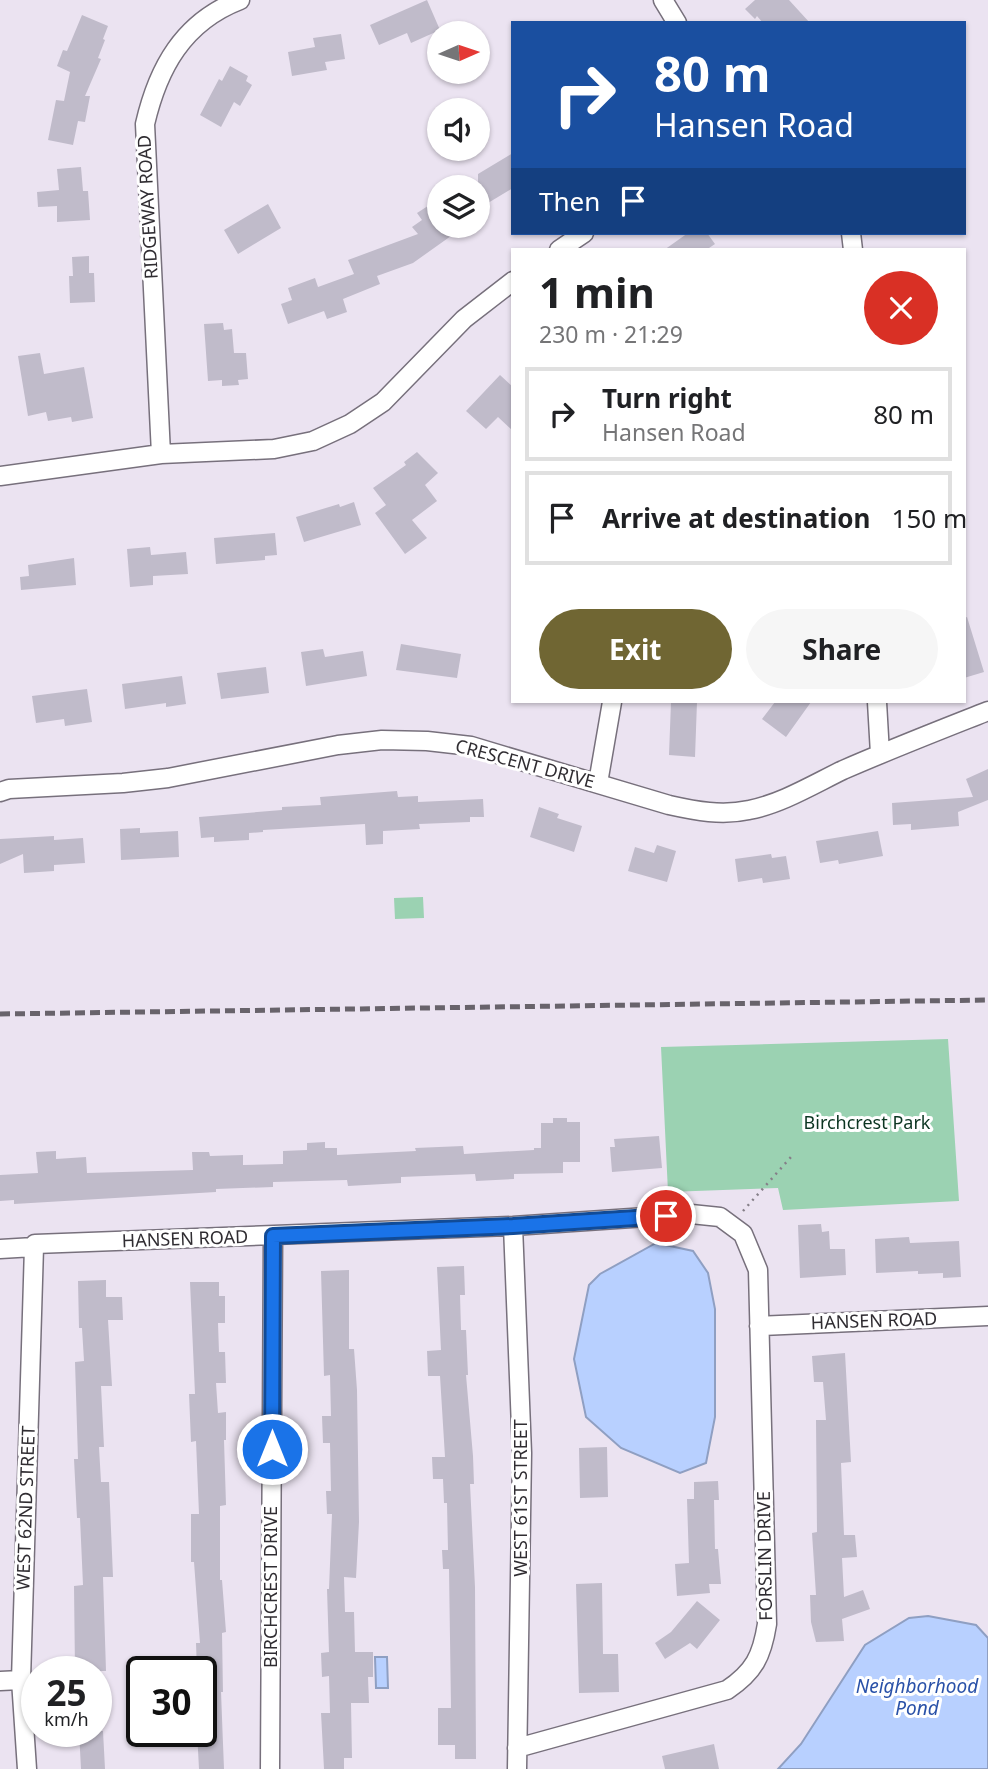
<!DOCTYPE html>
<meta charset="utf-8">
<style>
body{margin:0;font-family:"Noto Sans",sans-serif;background:#f6f6f6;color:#202124;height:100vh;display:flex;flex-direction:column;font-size:26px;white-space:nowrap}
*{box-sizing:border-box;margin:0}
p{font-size:23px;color:#757577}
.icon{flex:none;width:38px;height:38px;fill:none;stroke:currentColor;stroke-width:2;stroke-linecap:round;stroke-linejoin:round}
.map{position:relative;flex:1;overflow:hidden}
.panel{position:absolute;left:511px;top:248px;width:455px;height:455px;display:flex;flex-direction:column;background:#fff;border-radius:0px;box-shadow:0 2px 5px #0004}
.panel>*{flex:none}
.guide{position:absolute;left:511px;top:21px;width:455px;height:214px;border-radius:0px;box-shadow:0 2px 5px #0004;background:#1a4fa0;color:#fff;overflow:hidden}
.needle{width:46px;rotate:87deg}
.fabs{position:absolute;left:427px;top:21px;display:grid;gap:14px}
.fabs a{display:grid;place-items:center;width:63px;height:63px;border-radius:50%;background:#fff;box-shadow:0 2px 5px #0004;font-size:35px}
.speed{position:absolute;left:21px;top:1656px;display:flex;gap:14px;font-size:35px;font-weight:700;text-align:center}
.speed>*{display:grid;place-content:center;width:91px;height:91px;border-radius:50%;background:#fff;box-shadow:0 2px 5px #0004;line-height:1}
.speed small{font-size:18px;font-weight:400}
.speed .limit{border:4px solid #111;border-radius:10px;background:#fff;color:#111}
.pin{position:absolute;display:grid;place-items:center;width:60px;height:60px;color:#fff;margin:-30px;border:4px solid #fff;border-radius:50%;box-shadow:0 2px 7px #0007}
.me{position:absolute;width:77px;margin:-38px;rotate:0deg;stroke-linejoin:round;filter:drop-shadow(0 0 5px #0008)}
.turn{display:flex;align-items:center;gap:24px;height:147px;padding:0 28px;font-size:32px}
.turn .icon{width:91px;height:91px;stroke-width:2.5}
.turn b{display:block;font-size:49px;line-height:60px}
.then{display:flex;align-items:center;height:66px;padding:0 28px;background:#0003;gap:14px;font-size:26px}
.round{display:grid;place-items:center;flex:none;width:74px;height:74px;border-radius:37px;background:#f6f6f6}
.overview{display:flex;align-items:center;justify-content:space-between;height:119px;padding:0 28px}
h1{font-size:42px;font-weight:700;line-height:52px}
.action{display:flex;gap:14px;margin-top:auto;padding:14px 28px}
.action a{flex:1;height:80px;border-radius:42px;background:#706633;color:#fff;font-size:28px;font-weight:700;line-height:80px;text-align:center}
.action a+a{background:#f6f6f6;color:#202124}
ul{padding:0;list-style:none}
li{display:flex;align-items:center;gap:21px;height:94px;margin:0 14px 10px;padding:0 14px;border:4px solid #e0e0e0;border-radius:0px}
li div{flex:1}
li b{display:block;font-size:26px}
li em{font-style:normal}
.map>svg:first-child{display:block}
.green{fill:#9bd2b2}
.water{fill:#b8d0ff;stroke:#8f9fc2;stroke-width:2}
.building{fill:#c0bbca}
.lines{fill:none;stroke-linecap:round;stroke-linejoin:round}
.minor-casing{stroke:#77707c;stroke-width:21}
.path{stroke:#857f88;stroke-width:2.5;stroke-dasharray:2 5;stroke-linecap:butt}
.minor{stroke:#fff;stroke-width:18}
.rail{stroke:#68636b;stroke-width:5;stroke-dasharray:10 5;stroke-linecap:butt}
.route-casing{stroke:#114b97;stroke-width:18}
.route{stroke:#1a73e8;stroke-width:12}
.labels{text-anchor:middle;stroke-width:6;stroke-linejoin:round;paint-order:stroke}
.street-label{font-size:18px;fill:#302d32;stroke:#fff}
.park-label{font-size:18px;fill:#0b3521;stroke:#fff}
.water-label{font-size:19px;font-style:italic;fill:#2951a8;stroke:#fff}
</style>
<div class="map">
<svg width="988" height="1769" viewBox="0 0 988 1769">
<rect width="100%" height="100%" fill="#ebe3f1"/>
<!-- green -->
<path class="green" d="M423 897 424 918 395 919 394 898Z
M948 1039 959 1201 783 1210 778 1188 668 1192 661 1047Z"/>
<!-- water -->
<path class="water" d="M656 1243 693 1251 708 1273 715 1309V1417L706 1463 680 1473 621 1448 586 1417 574 1359 589 1285 600 1274Z
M928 1616 976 1625 988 1638V1769H778L801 1744 865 1645 909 1618Z
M375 1657H387L388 1688H376Z"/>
<!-- building -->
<path class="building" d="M427 0 440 30 411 43 407 33 379 45 370 25Z
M755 0H789L810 23H763L757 16 755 19 745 9Z
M82 15 108 26 103 39 105 40 98 58 101 59 85 96H90L85 122 78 121 73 145 48 140 56 100 64 101 70 72 57 66 63 50 67 51Z
M341 34 345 59 325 62 327 70 292 76 288 52 315 47 313 38Z
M230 66 248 76 246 81 252 85 240 106 234 102 221 127 200 115 219 79 222 81Z
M513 153V188L478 209V174Z
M81 167 83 191H88L90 220 57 222V206L38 207 37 192 59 190 57 169Z
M268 204 281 228 238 254 224 230Z
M431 204 439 216V226H465L413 263 377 276 380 284 343 299 347 312 327 319 324 311 288 324 281 304 292 300 288 288 315 278 318 287 354 274 348 260 418 234 412 227 422 220 417 213Z
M688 233H707L715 244 706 250H664Z
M89 256V273H94L95 302 70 303 69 276H73L72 257Z
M223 323 224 330 232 329 234 353H246L248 379 238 380 239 385 222 386V380L208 381 204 324Z
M40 353 44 374 84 367 93 418 72 422 71 417 48 421 46 412 28 416 18 356Z
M500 375 513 387V431L498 417 486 429 466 411Z
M417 452 438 473 425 485 437 501 412 520 427 538 405 554 375 513 386 505 373 488 406 465 404 462Z
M354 502 361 525 304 542 296 517 339 504 340 507Z
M275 533 277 555 265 556V560L216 564 214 538Z
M150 547 151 555 186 552 188 574 153 576V585L130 587 127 549Z
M74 558 76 585 21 590 20 577 29 576 28 565Z
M967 617 984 672 964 678V618Z
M401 644 461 654 457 678 396 670Z
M323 649 325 657 363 651 367 676 306 686 301 652Z
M266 667 269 693 221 699 217 673Z
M182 676 186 704 166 707V703L125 709 122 684Z
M87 689 92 722 65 726 64 719 36 723 32 696Z
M671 702H697L695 757 669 755Z
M775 702H811L786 737 762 719Z
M988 769V800L958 812 959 826 911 830V824L893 825 892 803 973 797 966 779Z
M397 791 398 797 418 796V802L483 799 484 817H470V822L419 824 420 829 383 831V844L366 845 365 824 263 830V832L249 833V840L214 842V837L201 838 199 817 282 810V807L321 805 320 797Z
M539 807 559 814 557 818 582 826 574 852 530 837Z
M140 828V833L178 831 179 857 121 860 120 829Z
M878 831 883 856 839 864 838 860 820 863 816 841Z
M54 836V840L83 838 85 863 54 865V871L24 873 23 854 0 864V839Z
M657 845 676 851 667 882 628 871 635 847 654 853Z
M771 854 772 858 786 856 790 879 763 883 762 878 738 882 735 859Z
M553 1118H567V1122H580V1162H563V1173L514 1174V1179L476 1181 475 1174 401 1177V1183L348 1186 347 1180 273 1182V1187L216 1189V1192L14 1204V1200L0 1201V1175L38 1173 36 1152 56 1151V1159L86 1157 87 1173 193 1170 192 1152H209L210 1156 243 1155V1165L283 1164V1151L307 1150V1143L325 1142V1148H337V1155L416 1151 415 1148 463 1146 464 1154 534 1150V1148H541V1123H553Z
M659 1136 662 1168 612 1172 610 1147H615L614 1139Z
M821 1224 822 1232 829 1231 830 1249H845L846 1275 800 1278 798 1225Z
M909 1237 910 1243 959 1241 961 1277 943 1278V1273L918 1274V1271L876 1273 875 1239Z
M464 1266 465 1295H460L461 1330H466L468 1375H466L473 1456 474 1484H470L475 1587 476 1759H455V1745H438V1708H451L449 1569H443L442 1550H448L447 1503H444L443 1479H433L432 1457H445L440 1376H428L427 1351 441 1350 437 1267Z
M349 1270V1349H354L357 1390 359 1522 356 1578 344 1577 345 1612H354L355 1652H373V1677H368L369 1703H351L352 1758H344V1769H324L321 1713H330L329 1676 322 1677 321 1653 329 1652 327 1589H329L332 1514H327L326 1491H331L330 1443H323L322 1416H331L330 1375 324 1376 321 1271Z
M106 1280V1297H122L123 1320H108L112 1386H101L104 1447H99L101 1482H109L113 1577H103L106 1671H75L74 1586 83 1585 80 1518H77L74 1459H78L75 1362 84 1361 82 1328H79L78 1281Z
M190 1282H219V1296H225V1323H218L219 1352H225L226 1383H216L218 1413 226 1412V1440H224L226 1505 220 1506V1580H222L226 1632 222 1633 223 1692H221L224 1769H199L197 1731H201V1671H197L196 1643H200L194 1562H191V1514H199L196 1441 191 1442 189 1394H195Z
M845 1353 851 1462 841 1463 844 1535H855L857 1557 842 1558 844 1597 863 1590 870 1609 842 1619 844 1641 816 1642 811 1622 810 1595H816L812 1533 817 1532 816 1420H826L823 1382H814L812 1356Z
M607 1447 608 1497 580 1498 579 1448Z
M718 1481 719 1500H714L715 1549H718L721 1584H709L710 1593 677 1596 675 1564 689 1563 687 1499H694V1482Z
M602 1583 603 1654H618L619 1692 579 1693 576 1584Z
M697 1601 720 1620 697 1649 690 1643 665 1659 655 1643 671 1632Z
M79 1731H103L105 1769H81Z
M714 1744 719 1769H665L662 1756Z"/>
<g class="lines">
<defs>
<path id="minor" d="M663 0 677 23
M851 233 853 250
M559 250 584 233
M161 454 145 124C158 68 183 22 240 0
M0 476 161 454 274 449 313 441 350 424 383 402 464 319 513 281
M877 702 880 754
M598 783 612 702
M0 792 9 789 123 783 168 778 338 745 382 740 427 741 471 746 669 805C696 811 722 816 749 810 781 804 814 784 843 770 891 749 940 730 988 711
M513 1226 522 1453 517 1769
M0 1249 34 1247 35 1244 513 1226 691 1214 720 1217 743 1234 758 1270 767 1624C762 1656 754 1672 727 1690L517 1748
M759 1326 988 1316
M0 1681 21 1680
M27 1769 21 1680 34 1247
M270 1769 273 1236"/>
</defs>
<!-- minor casing -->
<use href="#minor" class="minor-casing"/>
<!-- path -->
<path class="path" d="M743 1211 791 1157"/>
<!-- minor -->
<use href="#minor" class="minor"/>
<!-- rail -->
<path class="rail" d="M0 1014 988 1000"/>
</g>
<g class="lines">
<defs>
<path id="route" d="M272 1449 273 1236 513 1226 666 1216"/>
</defs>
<!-- route casing -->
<use href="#route" class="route-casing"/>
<!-- route -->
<use href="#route" class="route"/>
</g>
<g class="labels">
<!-- street labels -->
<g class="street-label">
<text transform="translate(148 207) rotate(-93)" y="6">RIDGEWAY ROAD</text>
<text transform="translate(525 764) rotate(15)" y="6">CRESCENT DRIVE</text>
<text transform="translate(185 1239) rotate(-2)" y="6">HANSEN ROAD</text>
<text transform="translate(874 1321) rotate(-2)" y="6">HANSEN ROAD</text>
<text transform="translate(521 1498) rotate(-90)" y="6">WEST 61ST STREET</text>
<text transform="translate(26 1508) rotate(-88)" y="6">WEST 62ND STREET</text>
<text transform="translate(765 1556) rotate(-91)" y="6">FORSLIN DRIVE</text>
<text transform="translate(271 1587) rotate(-90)" y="6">BIRCHCREST DRIVE</text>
</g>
<!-- park labels -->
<g class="park-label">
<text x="867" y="1129">Birchcrest Park</text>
</g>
<!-- water labels -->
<g class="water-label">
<text x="917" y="1693">Neighborhood<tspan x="917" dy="22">Pond</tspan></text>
</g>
</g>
</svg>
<div class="fabs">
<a><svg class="needle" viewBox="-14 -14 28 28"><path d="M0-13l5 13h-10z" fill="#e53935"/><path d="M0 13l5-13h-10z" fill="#757577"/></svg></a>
<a><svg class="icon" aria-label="sound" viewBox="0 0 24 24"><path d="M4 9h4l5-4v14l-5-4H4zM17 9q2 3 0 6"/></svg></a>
<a><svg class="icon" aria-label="layers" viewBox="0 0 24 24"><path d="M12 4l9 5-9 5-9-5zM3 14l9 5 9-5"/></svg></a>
</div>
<div class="speed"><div>25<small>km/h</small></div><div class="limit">30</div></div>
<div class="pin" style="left:666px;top:1216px;background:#d93025"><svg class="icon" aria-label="arrive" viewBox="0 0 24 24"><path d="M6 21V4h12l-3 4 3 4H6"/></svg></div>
<svg class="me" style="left:272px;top:1449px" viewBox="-20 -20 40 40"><circle r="17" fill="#1a73e8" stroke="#fff" stroke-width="3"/><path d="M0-11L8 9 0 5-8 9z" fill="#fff"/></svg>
<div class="guide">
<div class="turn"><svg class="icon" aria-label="right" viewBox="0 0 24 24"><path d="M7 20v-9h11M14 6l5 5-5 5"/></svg><div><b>80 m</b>Hansen Road</div></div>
<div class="then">Then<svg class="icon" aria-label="arrive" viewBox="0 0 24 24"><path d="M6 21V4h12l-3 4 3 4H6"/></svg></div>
</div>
<section class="panel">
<div class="overview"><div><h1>1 min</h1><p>230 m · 21:29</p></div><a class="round" style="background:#d93025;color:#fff"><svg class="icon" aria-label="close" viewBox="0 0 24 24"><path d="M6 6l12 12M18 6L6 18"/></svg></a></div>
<ul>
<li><svg class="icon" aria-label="right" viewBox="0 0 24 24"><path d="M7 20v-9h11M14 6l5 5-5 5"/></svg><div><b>Turn right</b><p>Hansen Road</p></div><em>80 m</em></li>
<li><svg class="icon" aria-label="arrive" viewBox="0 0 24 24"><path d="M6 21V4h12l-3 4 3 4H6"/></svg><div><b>Arrive at destination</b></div><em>150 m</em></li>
</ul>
<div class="action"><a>Exit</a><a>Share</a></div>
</section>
</div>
